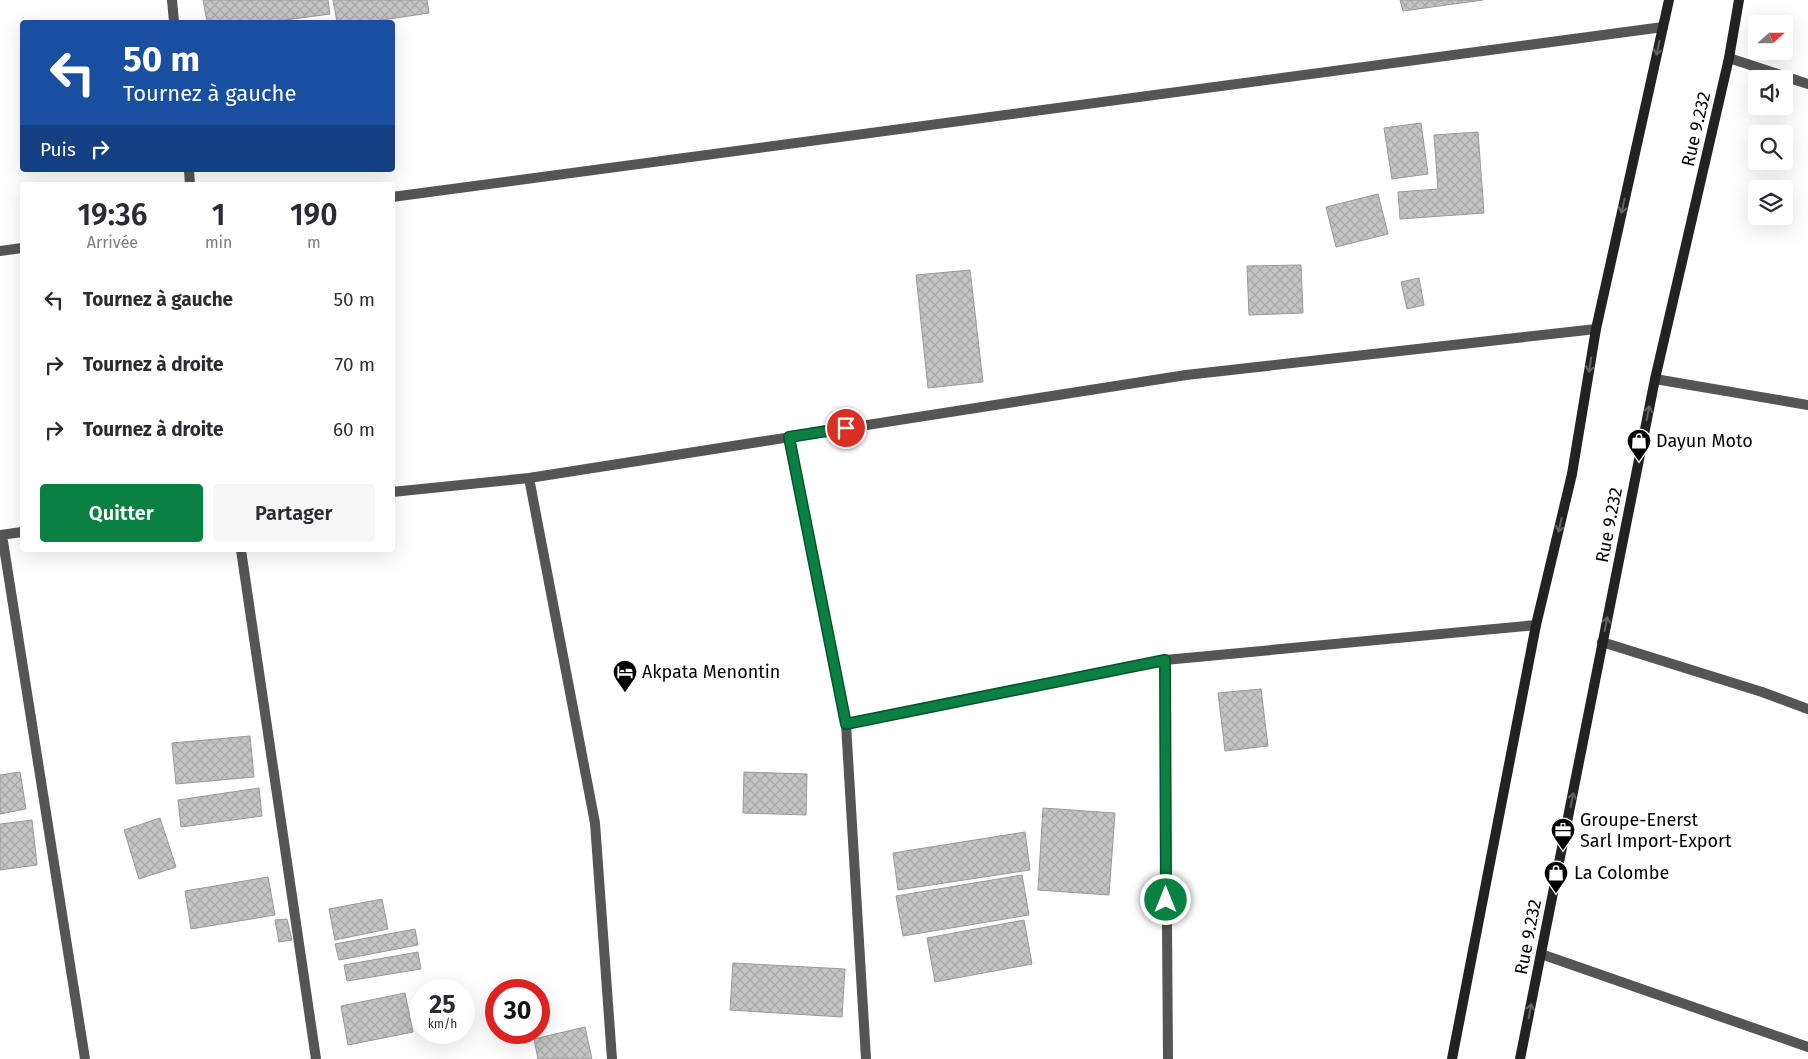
<!DOCTYPE html>
<html lang="fr">
<meta charset="utf-8">
<style>
body{margin:0;font-family:"Fira Sans",sans-serif;background:#f7f7f7;color:#2b2b33;height:100vh;display:flex;flex-direction:column;font-size:19px;white-space:nowrap}
*{box-sizing:border-box;margin:0}
p{font-size:16px;color:#7c7c81}
.icon{flex:none;width:28px;height:28px;fill:none;stroke:currentColor;stroke-width:2;stroke-linecap:round;stroke-linejoin:round}
.map{position:relative;flex:1;overflow:hidden}
.drawer{position:absolute;left:20px;top:182px;width:375px;height:370px;display:flex;flex-direction:column;background:#fff;border-radius:5px;box-shadow:0 5px 20px #0002}
.drawer>*{flex:none}
.banner{position:absolute;left:20px;top:20px;width:375px;height:152px;border-radius:5px;box-shadow:0 5px 20px #0002;background:#1a4fa0;color:#fff;overflow:hidden}
.needle{width:32px;rotate:69deg}
.buttons{position:absolute;left:1748px;top:15px;display:grid;gap:10px}
.buttons a{display:grid;place-items:center;width:45px;height:45px;border-radius:5px;background:#fff;box-shadow:0 5px 20px #0002;font-size:25px}
.speed{position:absolute;left:410px;top:979px;display:flex;gap:10px;font-size:25px;font-weight:700;text-align:center}
.speed>*{display:grid;place-content:center;width:65px;height:65px;border-radius:50%;background:#fff;box-shadow:0 5px 20px #0002;line-height:1}
.speed small{font-size:12px;font-weight:400}
.speed .limit{border:8px solid #d22;background:#fff;color:#111}
.pin{position:absolute;display:grid;place-items:center;width:42px;height:42px;color:#fff;margin:-21px;border:2px solid #fff;border-radius:50%;box-shadow:0 1px 5px #0007}
.me{position:absolute;width:55px;margin:-28px;rotate:0deg;stroke-linejoin:round;filter:drop-shadow(0 0 4px #0008)}
.turn{display:flex;align-items:center;gap:18px;height:105px;padding:0 20px;font-size:22px}
.turn .icon{width:65px;height:65px;stroke-width:2.5}
.turn b{display:block;font-size:35px;line-height:42px}
.then{display:flex;align-items:center;height:48px;padding:0 20px;background:#0003;gap:10px;font-size:19px}
.eta{display:flex;justify-content:space-evenly;align-items:center;height:85px;text-align:center}
.eta b{font-size:30px;font-weight:600;line-height:35px}
.button{display:flex;gap:10px;margin-top:auto;padding:10px 20px}
.button a{flex:1;height:58px;border-radius:5px;background:#0b8043;color:#fff;font-size:20px;font-weight:600;line-height:58px;text-align:center}
.button a+a{background:#f7f7f7;color:#2b2b33}
ul{padding:0;list-style:none}
li{display:flex;align-items:center;gap:15px;height:65px;padding:0 20px}
li div{flex:1}
li b{display:block;font-size:19px}
li em{font-style:normal}
.map>svg:first-child{display:block}
.building{fill:url(#building-cross-hatch);stroke:#999}
.lines{fill:none;stroke-linecap:round;stroke-linejoin:round}
.street{stroke:#555;stroke-width:10}
.secondary{stroke:#222;stroke-width:10}
.oneway{stroke:#646464}
.route-casing{stroke:#07532c;stroke-width:12}
.route{stroke:#0b8043;stroke-width:9}
.labels{text-anchor:middle;stroke-width:4;stroke-linejoin:round;paint-order:stroke}
.street-label{font-size:18px;fill:#000;stroke:#fff}
.poi-label{font-size:18px;fill:#000;stroke:#fff;text-anchor:start}
</style>
<div class="map">
<svg width="1808" height="1059" viewBox="0 0 1808 1059">
<defs>
<pattern id="building-cross-hatch" width="8" height="8" patternUnits="userSpaceOnUse" patternTransform="scale(1.25)"><rect width="8" height="8" fill="#c4c4c4"/><path d="M0 0l8 8M0 8l8-8" fill="none" stroke="#a7a7a7"/></pattern>
</defs>
<rect width="100%" height="100%" fill="#fff"/>
<!-- building -->
<path class="building" d="M203 0H328L330 14 271 22H207Z
M333 0H427L429 13 369 22H337Z
M1400 0H1483L1403 11Z
M1421 123 1428 174 1392 179 1384 128Z
M1478 132 1484 213 1400 219 1398 192 1438 189 1434 135Z
M1378 194 1388 234 1336 247 1326 207Z
M1301 265 1303 313 1249 315 1247 266Z
M970 270 983 382 928 388 916 275Z
M1419 278 1424 305 1407 309 1401 282Z
M1261 689 1268 746 1225 751 1218 693Z
M250 736 254 777 176 784 172 743Z
M20 772 26 809 0 814V775Z
M744 772 807 774 806 815 743 813Z
M259 788 262 816 181 827 178 800Z
M1043 808 1115 813 1109 895 1038 890Z
M160 818 176 867 139 879 124 830Z
M32 820 37 865 0 870V824Z
M1025 832 1030 870 898 890 893 853Z
M1022 875 1029 915 903 936 896 896Z
M268 877 275 915 191 929 185 891Z
M382 899 388 929 335 940 329 909Z
M287 919 292 940 279 942 275 920Z
M1024 920 1032 964 935 982 927 938Z
M415 929 418 945 339 960 335 944Z
M418 952 421 969 347 981 344 965Z
M733 963 845 969 842 1017 730 1010Z
M405 993 413 1032 348 1045 341 1006Z
M585 1027 592 1059H538L534 1039Z"/>
<g class="lines">
<!-- street -->
<path class="street" d="M172 0 174 22
M1729 58 1808 84
M189 170 190 185
M392 197 1663 27
M0 251 22 248
M1655 379 1808 405
M789 437 846 724 866 1059
M529 478 595 823 612 1059
M392 492 529 478 1186 375 1596 329
M0 535 22 532
M2 535 85 1059
M241 550 316 1059
M1602 642 1762 692 1808 709
M1165 660 1168 1059
M846 724 1165 660 1536 625
M1541 954 1808 1047"/>
<!-- secondary -->
<path class="secondary" d="M1452 1059 1536 625 1572 474 1596 329 1669 0
M1520 1059 1655 379 1729 58 1739 0"/>
</g>
<!-- one-way arrows -->
<defs><path id="oneway-shaft" d="M-6 0H5M1.5-3L5.5 0L1.5 3" fill="none" stroke-width="1.6" stroke-linecap="round" stroke-linejoin="round" transform="scale(1.25)"/></defs>
<g class="oneway">
<use href="#oneway-shaft" transform="translate(1658 48) rotate(102)"/>
<use href="#oneway-shaft" transform="translate(1623 206) rotate(102)"/>
<use href="#oneway-shaft" transform="translate(1590 365) rotate(99)"/>
<use href="#oneway-shaft" transform="translate(1648 413) rotate(-79)"/>
<use href="#oneway-shaft" transform="translate(1560 525) rotate(103)"/>
<use href="#oneway-shaft" transform="translate(1606 624) rotate(-79)"/>
<use href="#oneway-shaft" transform="translate(1572 800) rotate(-79)"/>
<use href="#oneway-shaft" transform="translate(1530 1011) rotate(-79)"/>
</g>
<g class="lines">
<defs>
<path id="route" d="M846 428 789 437 846 724 1165 660 1166 900"/>
</defs>
<!-- route casing -->
<use href="#route" class="route-casing"/>
<!-- route -->
<use href="#route" class="route"/>
</g>
<!-- icons -->
<defs>
<symbol id="shop-pin" viewBox="-11 -11 22 30"><path d="M0 17L-7.5 6A9.5 9.5 0 1 1 7.5 6Z" fill="#000" stroke="#fff"/><path d="M-5-2.5h2.3a2.7 3.5 0 0 1 5.4 0H5L5.5 6h-11ZM-1.5-2.5h3a1.5 2.3 0 0 0-3 0Z" fill="#fff"/></symbol>
<symbol id="hotel-pin" viewBox="-11 -11 22 30"><path d="M0 17L-7.5 6A9.5 9.5 0 1 1 7.5 6Z" fill="#000" stroke="#fff"/><path d="M-6-4.5h1.5V1H6V5H4.5V3h-9V5H-6ZM-4 0a1.8 1.8 0 1 1 3.6 0ZM.5 0V-2.5h3Q6-2.5 6 0Z" fill="#fff"/></symbol>
<symbol id="office-pin" viewBox="-11 -11 22 30"><path d="M0 17L-7.5 6A9.5 9.5 0 1 1 7.5 6Z" fill="#000" stroke="#fff"/><path d="M-6-3h4V-5.5h4V-3h4V5H-6ZM-1-4.5V-3h2v-1.5ZM-6 0V1H6V0Z" fill="#fff"/></symbol>
</defs>
<g fill-rule="evenodd">
<use href="#shop-pin" x="1625" y="427" width="28" height="38"/>
<use href="#hotel-pin" x="611" y="658" width="28" height="38"/>
<use href="#office-pin" x="1549" y="816" width="28" height="38"/>
<use href="#shop-pin" x="1542" y="859" width="28" height="38"/>
</g>
<g class="labels">
<!-- street labels -->
<g class="street-label">
<text transform="translate(1696 129) rotate(-77)" y="6">Rue 9.232</text>
<text transform="translate(1609 525) rotate(-79)" y="6">Rue 9.232</text>
<text transform="translate(1528 937) rotate(-79)" y="6">Rue 9.232</text>
</g>
<!-- poi labels -->
<g class="poi-label">
<text x="1656" y="447">Dayun Moto</text>
<text x="642" y="678">Akpata Menontin</text>
<text x="1580" y="826">Groupe-Enerst<tspan x="1580" dy="21">Sarl Import-Export</tspan></text>
<text x="1574" y="879">La Colombe</text>
</g>
</g>
</svg>
<div class="buttons">
<a><svg class="needle" viewBox="-14 -14 28 28"><path d="M0-13l5 13h-10z" fill="#e53935"/><path d="M0 13l5-13h-10z" fill="#7c7c81"/></svg></a>
<a><svg class="icon" aria-label="sound" viewBox="0 0 24 24"><path d="M4 9h4l5-4v14l-5-4H4zM17 9q2 3 0 6"/></svg></a>
<a><svg class="icon" aria-label="search" viewBox="0 0 24 24"><circle cx="10" cy="10" r="6"/><path d="M15 15l6 6"/></svg></a>
<a><svg class="icon" aria-label="layers" viewBox="0 0 24 24"><path d="M12 4l9 5-9 5-9-5zM3 14l9 5 9-5"/></svg></a>
</div>
<div class="speed"><div>25<small>km/h</small></div><div class="limit">30</div></div>
<div class="pin" style="left:846px;top:428px;background:#d93025"><svg class="icon" aria-label="arrive" viewBox="0 0 24 24"><path d="M6 21V4h12l-3 4 3 4H6"/></svg></div>
<svg class="me" style="left:1166px;top:900px" viewBox="-20 -20 40 40"><circle r="17" fill="#0b8043" stroke="#fff" stroke-width="3"/><path d="M0-11L8 9 0 5-8 9z" fill="#fff"/></svg>
<div class="banner">
<div class="turn"><svg class="icon" aria-label="left" viewBox="0 0 24 24"><path d="M17 20v-9H6M10 6l-5 5 5 5"/></svg><div><b>50 m</b>Tournez à gauche</div></div>
<div class="then">Puis<svg class="icon" aria-label="right" viewBox="0 0 24 24"><path d="M7 20v-9h11M14 6l5 5-5 5"/></svg></div>
</div>
<section class="drawer">
<div class="eta">
<div><b>19:36</b><p>Arrivée</p></div>
<div><b>1</b><p>min</p></div>
<div><b>190</b><p>m</p></div>
</div>
<ul>
<li><svg class="icon" aria-label="left" viewBox="0 0 24 24"><path d="M17 20v-9H6M10 6l-5 5 5 5"/></svg><div><b>Tournez à gauche</b></div><em>50 m</em></li>
<li><svg class="icon" aria-label="right" viewBox="0 0 24 24"><path d="M7 20v-9h11M14 6l5 5-5 5"/></svg><div><b>Tournez à droite</b></div><em>70 m</em></li>
<li><svg class="icon" aria-label="right" viewBox="0 0 24 24"><path d="M7 20v-9h11M14 6l5 5-5 5"/></svg><div><b>Tournez à droite</b></div><em>60 m</em></li>
</ul>
<div class="button"><a>Quitter</a><a>Partager</a></div>
</section>
</div>
